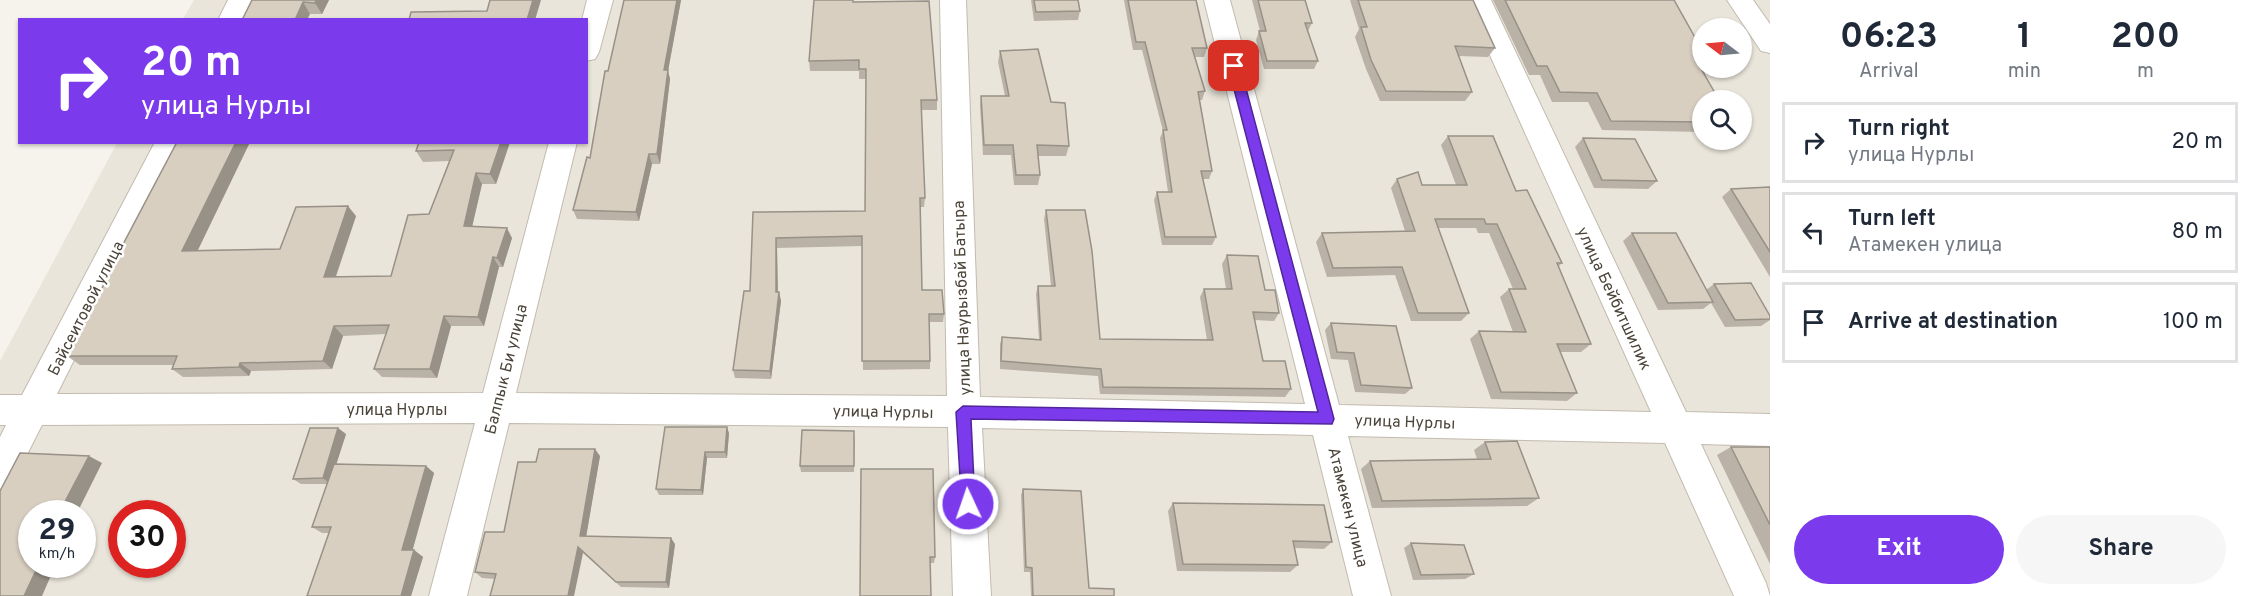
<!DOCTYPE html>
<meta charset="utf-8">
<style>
body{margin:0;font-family:Overpass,sans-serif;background:#f6f6f7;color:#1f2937;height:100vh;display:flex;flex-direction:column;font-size:22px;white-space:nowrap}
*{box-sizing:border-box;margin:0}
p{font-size:20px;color:#747a83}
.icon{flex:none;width:33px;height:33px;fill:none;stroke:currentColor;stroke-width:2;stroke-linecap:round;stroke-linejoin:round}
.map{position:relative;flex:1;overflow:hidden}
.side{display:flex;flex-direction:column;background:#fff;width:480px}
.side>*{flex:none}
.banner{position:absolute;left:18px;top:18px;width:570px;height:126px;border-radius:0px;box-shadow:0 2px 4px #0004;background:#7c3aed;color:#fff;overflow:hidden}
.needle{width:39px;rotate:286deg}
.fabs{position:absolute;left:1692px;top:18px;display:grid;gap:12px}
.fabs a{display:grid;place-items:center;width:60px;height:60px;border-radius:50%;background:#fff;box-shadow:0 2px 4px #0004;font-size:30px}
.speed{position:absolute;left:18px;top:500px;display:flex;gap:12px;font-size:30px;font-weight:700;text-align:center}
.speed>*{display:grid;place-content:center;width:78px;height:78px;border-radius:50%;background:#fff;box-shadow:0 2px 4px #0004;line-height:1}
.speed small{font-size:15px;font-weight:400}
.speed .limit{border:9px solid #d22;background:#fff;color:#111}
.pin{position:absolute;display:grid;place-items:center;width:51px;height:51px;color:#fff;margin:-26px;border-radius:12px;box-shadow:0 3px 9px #0006}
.me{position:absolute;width:66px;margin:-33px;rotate:357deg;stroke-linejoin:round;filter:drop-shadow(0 0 4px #0008)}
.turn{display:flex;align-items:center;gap:21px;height:126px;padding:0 24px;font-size:27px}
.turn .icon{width:78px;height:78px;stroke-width:2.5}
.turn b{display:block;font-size:42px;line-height:51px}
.eta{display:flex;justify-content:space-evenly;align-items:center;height:102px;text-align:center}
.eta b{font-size:36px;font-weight:700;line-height:42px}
.action{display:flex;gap:12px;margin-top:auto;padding:12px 24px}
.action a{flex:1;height:69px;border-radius:36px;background:#7c3aed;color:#fff;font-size:24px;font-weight:700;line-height:69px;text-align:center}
.action a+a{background:#f6f6f7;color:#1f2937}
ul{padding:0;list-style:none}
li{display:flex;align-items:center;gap:18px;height:81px;margin:0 12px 9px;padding:0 12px;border:3px solid #e0e1e3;border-radius:0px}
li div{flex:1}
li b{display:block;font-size:22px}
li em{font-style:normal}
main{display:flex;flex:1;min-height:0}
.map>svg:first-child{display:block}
.residential{fill:#eae5da;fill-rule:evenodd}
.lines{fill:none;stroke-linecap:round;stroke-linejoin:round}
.street-casing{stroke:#c2bbae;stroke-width:2}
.street{fill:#fff;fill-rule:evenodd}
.wall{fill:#bab2a6}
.shaded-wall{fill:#979187}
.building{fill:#d8cfc1;stroke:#979187;stroke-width:1.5}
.route{fill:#7c3aed;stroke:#51269a;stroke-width:1.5}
.labels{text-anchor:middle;stroke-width:5;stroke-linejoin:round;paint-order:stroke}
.street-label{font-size:16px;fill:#4b4439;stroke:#fff}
</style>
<main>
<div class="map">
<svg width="1770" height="596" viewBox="0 0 1770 596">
<rect width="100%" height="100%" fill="#f6f3ec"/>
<!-- residential -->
<path class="residential" d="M194 0H1770V596H0V361L117 143 586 142V20L183 19ZM1702 28H1742V68H1702ZM1702 100H1742V140H1702ZM32 513H82V564H32ZM122 513H172V564H122Z"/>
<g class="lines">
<defs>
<path id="street" d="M228 0H254L244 20H218Z
M587 0H613L599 52 595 59 586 61V20H582Z
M940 0H966L980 397 1305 404 1204 0H1230L1339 405 1651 412 1465 0H1491L1686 412 1770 414V446L1701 444 1766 583 1770 596H1734L1665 443 1348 436 1391 596H1353L1313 435 982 428 991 596H953L948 427 509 423 467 596H429L475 423 42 425 12 484 0 489V437L6 425H0V395H22L155 142H183L57 394 483 393 549 142H577L516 393 947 396Z
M1727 0H1753L1770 24V53L1761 51Z"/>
</defs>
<!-- street casing -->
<use href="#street" class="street-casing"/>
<!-- street -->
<use href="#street" class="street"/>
</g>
<!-- wall -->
<path class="wall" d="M252 0H329L322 14H310Z
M624 0H681L668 71 670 79 660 164H652L639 221 577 219 573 210 590 158Z
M1031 0H1078L1080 11 1078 20 1034 21Z
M1124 0H1196L1207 48 1204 57H1195L1205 91 1202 100H1200L1212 171 1209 179H1203L1216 237 1212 245H1162L1154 200 1157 192H1168L1160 138 1163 131 1142 50H1133Z
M1252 0H1305L1312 23 1308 31 1318 61 1314 69H1264L1256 40 1259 31H1260Z
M1350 0H1473L1495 48 1488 57 1458 56 1472 92 1465 101H1380L1366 69 1355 37 1359 29Z
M1493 0H1674L1702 50V68H1710L1704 74 1702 132 1602 130 1588 102H1552L1540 75H1529Z
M853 2 937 100V110H921L925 198 924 207H920L922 290 944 314 943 322H929L930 361V369L863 370 862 246 777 248 778 292H779L781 301 771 379 735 378 733 370 750 291 753 212 865 211 866 79H859V71H810L809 61Z
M1000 51 1051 102 1069 146 1066 156H1038L1040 175 1038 185H1014L1011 155H983L980 106 981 96H1005L998 62Z
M1448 136 1516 191 1562 263 1558 267 1591 344 1581 352H1560L1577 393 1567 401 1491 399 1470 339 1479 331 1513 332 1500 297 1509 289H1513L1489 233H1478L1476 228H1438L1469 313 1461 321H1411L1395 275 1327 277 1316 242 1322 233 1405 231 1391 188 1397 179 1422 185H1456L1441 145Z
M1583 138 1657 181 1648 189 1594 188 1575 147Z
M177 142H250L198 250 280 249 356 216 336 277 391 276 429 214 449 161 423 162 416 151 510 142 496 184H482L472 226 512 238 503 267H499L484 326H451L437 378 382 377 374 369 386 334 343 336 332 369 251 371 249 376 183 377 172 369 173 365H80L67 356 103 285 102 284Z
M1770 187V277L1722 197 1731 189Z
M1046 210 1100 339 1207 340 1200 297 1204 289H1226L1222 264 1227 255 1265 290 1279 313 1274 321 1255 320 1263 361 1291 389 1285 397 1100 394 1098 376 1000 369V344L1002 337 1039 339 1036 294 1038 286H1051L1044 219Z
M1632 233 1706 290 1714 284 1770 316V320L1761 326 1725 327 1711 303 1703 309 1658 310 1623 241Z
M1331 323 1412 388 1405 394 1355 392 1348 360 1331 359 1325 330Z
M729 433 727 458H707L703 495H659L656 489Z
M346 434 336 464 426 466 434 473 412 550H414L423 557 411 596H307L329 533H322L312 527 327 484H301L293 479Z
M855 437 854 472H801L800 466Z
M1485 442 1539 498 1527 506 1372 508 1361 469 1370 461 1477 459 1474 450Z
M1731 447H1770V564L1717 455Z
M600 456 586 537 675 544 669 588 621 587 583 553 495 579 482 578 475 572 504 532 536 462Z
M933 469 935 557 934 563H930L860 596Z
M1023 489 1089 588 1114 596H1031L1030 572H1024L1021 495Z
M1173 503 1332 542 1324 549 1295 548 1298 565 1290 572 1177 571 1168 511Z
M1411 543 1474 574 1465 579 1413 580 1404 548Z"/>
<!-- shaded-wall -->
<path class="shaded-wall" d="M316 0H329L322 14 315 3Z
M533 0H541L535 20H527Z
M677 0H681L668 71 670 79 660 164 657 154 664 70Z
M303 2 310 14 307 20H295Z
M236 142H250L193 260 182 251Z
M501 142H510L496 184 490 174Z
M649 154 652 164 639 221 636 212Z
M476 173 482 184 470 236 464 226Z
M348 206 356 216 332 287 324 277Z
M507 228 512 238 503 267 497 258Z
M776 238 777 248 778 301 779 292 781 301 771 379 770 371 776 292Z
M493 257 499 267 484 326 478 317Z
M444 316 451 326 437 378 430 369Z
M334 326 343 336 332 369 323 361Z
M240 363 251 371 249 376 239 367Z
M727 427 729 433 727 458 725 452Z
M338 428 346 434 330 484 323 478Z
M595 449 600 456 585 543 580 536Z
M705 452 707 458 703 495 701 490Z
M89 456 102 463 77 513H59Z
M426 466 434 473 411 556 402 550Z
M671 538 675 544 669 588 666 582Z
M578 547 583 553 574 596H568Z
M414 550 423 557 411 596H401Z
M39 564H56L42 596H24Z"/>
<!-- building -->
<path class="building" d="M252 0H316L315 3 303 2 295 20H242Z
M490 0H533L527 20H409L411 12 487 11Z
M624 0H677L664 70H668L657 154H649L636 212 573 210 587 157 590 158 605 71H608Z
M814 0H853V2L929 1 937 100H921L925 198H920L922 290H942L944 314H929L930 361H862V236L776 238V292H779L770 371 733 370 744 291H750L753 212 865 211 866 69H859V60L809 61Z
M1034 0H1078L1080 11 1036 12Z
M1128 0H1196L1207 48H1192L1205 91 1198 92 1212 171H1201L1216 237H1165L1157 192H1172L1163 130H1167L1145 42H1136Z
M1258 0H1305L1312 23H1305L1318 61H1267L1259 31H1266Z
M1358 0H1473L1495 48 1455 46 1472 92 1386 91 1371 60 1361 27H1367Z
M1505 0H1674L1702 50V65H1699L1719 100H1702V122L1611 121 1597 93 1560 92 1547 66H1537Z
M1038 49 1051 102 1065 103 1069 146 1037 145 1040 175H1016L1013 145H984L981 96H1009L1000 51Z
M1448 136H1493L1516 191 1527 190 1562 263H1557L1591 344H1557L1577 393 1501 392 1479 331 1526 332 1509 289H1526L1497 224H1486L1484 219H1435L1469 313H1418L1402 267 1333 268 1322 233 1415 231 1397 179 1418 172 1422 185H1467Z
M1583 138 1635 139 1657 181 1602 180Z
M177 142H236L182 251 280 249 296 207 348 206 324 277 391 276 408 215 429 214 454 150 416 151 419 142H501L490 174 476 173 464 226 507 228 497 258 493 257 478 317 444 316 430 369H374L389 325 334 326 323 361 240 363 239 367 172 369 177 356H67L104 284H102Z
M1770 187V252L1731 189Z
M1046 210H1085L1092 251 1100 339 1213 340 1204 289H1232L1227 255 1258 256 1265 290H1275L1279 313 1253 312 1263 361H1285L1291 389 1103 387 1101 369 1001 361 1002 337 1041 340 1038 286H1055Z
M1632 233H1676L1713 302 1668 303Z
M1751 283 1770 316V319L1735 320 1714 284Z
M1331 323 1396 326 1412 388 1361 385 1354 353 1337 352Z
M665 427H727L725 452H705L701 490 656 489Z
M310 428H338L323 478 293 479Z
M802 430 854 431V466H800Z
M1517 441 1539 498 1382 501 1370 461 1491 459 1485 442Z
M1731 447H1770V525Z
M539 449H595L580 536 671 538 666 582H616L578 547 568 596H490L496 574 475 572 485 532H504L518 462H536Z
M20 453 89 456 59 513H32V564H39L24 596H0V491Z
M334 464 426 466 402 550H414L401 596H307L331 527H312Z
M861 469H933L935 557H930L931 596H860Z
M1023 489 1081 491 1089 588 1114 589V596H1033L1032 568 1026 567Z
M1173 503 1324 505 1332 542 1293 541 1298 565 1183 564Z
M1411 543 1464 545 1474 574 1421 575Z"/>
<!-- route -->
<path class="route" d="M1234 62 1240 66 1334 419 1332 424 971 419 975 504 973 509 968 512 962 509 956 412 963 406 1318 412 1228 66Z"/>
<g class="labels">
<!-- street labels -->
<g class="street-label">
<text transform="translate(961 298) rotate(-92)" y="6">улица Наурызбай Батыра</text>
<text transform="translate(1615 298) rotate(65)" y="6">улица Бейбитшилик</text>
<text transform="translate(85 308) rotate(-63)" y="6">Байсеитовой улица</text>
<text transform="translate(505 369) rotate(-76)" y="6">Балпык Би улица</text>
<text x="397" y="415">улица Нурлы</text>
<text transform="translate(883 411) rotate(1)" y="6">улица Нурлы</text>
<text transform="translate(1405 421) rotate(2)" y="6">улица Нурлы</text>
<text transform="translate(1349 507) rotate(76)" y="6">Атамекен улица</text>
</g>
</g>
</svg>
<div class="fabs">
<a><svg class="needle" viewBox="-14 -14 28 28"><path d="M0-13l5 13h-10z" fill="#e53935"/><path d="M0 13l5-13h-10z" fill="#747a83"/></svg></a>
<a><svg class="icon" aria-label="search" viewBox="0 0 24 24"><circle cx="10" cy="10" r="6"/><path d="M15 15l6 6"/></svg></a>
</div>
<div class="speed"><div>29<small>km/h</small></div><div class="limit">30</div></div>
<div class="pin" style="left:1234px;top:66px;background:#d93025"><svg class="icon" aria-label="arrive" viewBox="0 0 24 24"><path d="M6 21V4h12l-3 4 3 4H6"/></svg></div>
<svg class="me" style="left:968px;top:504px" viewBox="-20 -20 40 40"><circle r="17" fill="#7c3aed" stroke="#fff" stroke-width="3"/><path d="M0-11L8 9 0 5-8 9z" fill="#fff"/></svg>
<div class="banner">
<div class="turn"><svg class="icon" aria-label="right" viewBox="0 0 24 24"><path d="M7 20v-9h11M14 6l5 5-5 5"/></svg><div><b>20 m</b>улица Нурлы</div></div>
</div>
</div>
<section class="side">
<div class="eta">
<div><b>06:23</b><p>Arrival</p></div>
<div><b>1</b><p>min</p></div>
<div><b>200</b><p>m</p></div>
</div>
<ul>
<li><svg class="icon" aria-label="right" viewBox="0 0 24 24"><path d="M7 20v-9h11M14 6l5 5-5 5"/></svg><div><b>Turn right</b><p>улица Нурлы</p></div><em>20 m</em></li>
<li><svg class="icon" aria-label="left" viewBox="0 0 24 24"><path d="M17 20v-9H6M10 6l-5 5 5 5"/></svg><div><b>Turn left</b><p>Атамекен улица</p></div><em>80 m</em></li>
<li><svg class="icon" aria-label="arrive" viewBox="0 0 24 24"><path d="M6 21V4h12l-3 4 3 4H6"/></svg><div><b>Arrive at destination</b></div><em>100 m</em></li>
</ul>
<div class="action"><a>Exit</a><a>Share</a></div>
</section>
</main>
